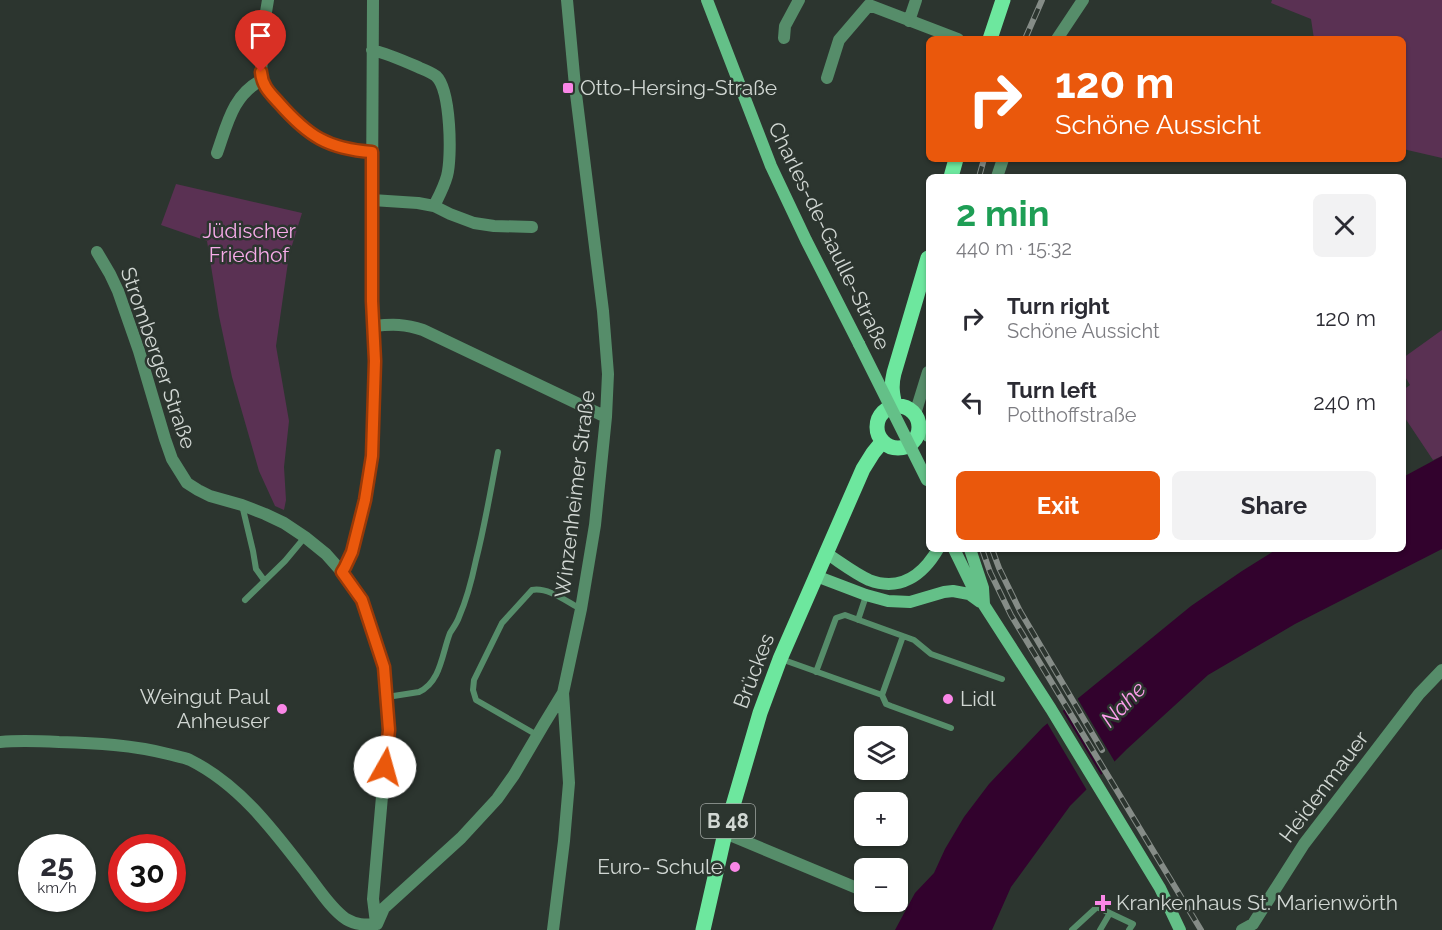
<!DOCTYPE html>
<meta charset="utf-8">
<style>
body{margin:0;font-family:Raleway,sans-serif;background:#f2f2f3;color:#2b2b33;height:100vh;display:flex;flex-direction:column;font-size:22px;white-space:nowrap}
*{box-sizing:border-box;margin:0}
p{font-size:20px;color:#7c7c81}
.icon{flex:none;width:33px;height:33px;fill:none;stroke:currentColor;stroke-width:2;stroke-linecap:round;stroke-linejoin:round}
.map{position:relative;flex:1;overflow:hidden}
.drawer{position:absolute;left:926px;top:174px;width:480px;height:378px;display:flex;flex-direction:column;background:#fff;border-radius:9px;box-shadow:0 2px 4px #0004}
.drawer>*{flex:none}
.top-card{position:absolute;left:926px;top:36px;width:480px;height:126px;border-radius:9px;box-shadow:0 2px 4px #0004;background:#ea580c;color:#fff;overflow:hidden}
.fabs{position:absolute;left:854px;top:726px;display:grid;gap:12px}
.fabs a{display:grid;place-items:center;width:54px;height:54px;border-radius:9px;background:#fff;box-shadow:0 2px 4px #0004;font-size:30px}
.speed{position:absolute;left:18px;top:834px;display:flex;gap:12px;font-size:30px;font-weight:700;text-align:center}
.speed>*{display:grid;place-content:center;width:78px;height:78px;border-radius:50%;background:#fff;box-shadow:0 2px 4px #0004;line-height:1}
.speed small{font-size:15px;font-weight:400}
.speed .limit{border:9px solid #d22;background:#fff;color:#111}
.pin{position:absolute;display:grid;place-items:center;width:51px;height:51px;color:#fff;margin:-62px -26px;border-radius:50% 50% 50% 0;rotate:-45deg;box-shadow:0 0 6px #0007}
.pin .icon{rotate:45deg}
.me{position:absolute;width:66px;margin:-33px;rotate:7deg;stroke-linejoin:round;filter:drop-shadow(0 0 4px #0008)}
.turn{display:flex;align-items:center;gap:21px;height:126px;padding:0 30px;font-size:27px}
.turn .icon{width:78px;height:78px;stroke-width:2.5}
.turn b{display:block;font-size:42px;line-height:51px}
.round{display:grid;place-items:center;flex:none;width:63px;height:63px;border-radius:9px;background:#f2f2f3}
.overview{display:flex;align-items:center;justify-content:space-between;height:102px;padding:0 30px}
h1{font-size:36px;font-weight:700;line-height:45px;color:#1e9e55}
.action{display:flex;gap:12px;margin-top:auto;padding:12px 30px}
.action a{flex:1;height:69px;border-radius:9px;background:#ea580c;color:#fff;font-size:24px;font-weight:700;line-height:69px;text-align:center}
.action a+a{background:#f2f2f3;color:#2b2b33}
ul{padding:0;list-style:none}
li{display:flex;align-items:center;gap:18px;height:84px;padding:0 30px}
li div{flex:1}
li b{display:block;font-size:22px}
li em{font-style:normal}
.map>svg:first-child{display:block}
.green{fill:#5a3153}
.water{fill:#32022d}
.pier{fill:#2c352f}
.lines{fill:none;stroke-linecap:round;stroke-linejoin:round}
.lane{stroke:#568d6a;stroke-width:6}
.street{stroke:#568d6a;stroke-width:12}
.secondary{stroke:#64c088;stroke-width:12}
.primary{stroke:#6de79e;stroke-width:15}
.rail-casing{stroke:#858c87;stroke-width:6}
.rail{stroke:#2c352f;stroke-width:4;stroke-dasharray:11;stroke-linecap:butt}
.secondary-bridge{stroke:#64c088;stroke-width:12}
.route-casing{stroke:#983908;stroke-width:15}
.route{stroke:#ea580c;stroke-width:10}
.poi-dot{fill:#fa87e7;stroke:#2c352f;stroke-width:2}
.labels{text-anchor:middle;stroke-width:5;stroke-linejoin:round;paint-order:stroke}
.shield{fill:#2c352f;stroke:#a0a6a2;stroke-width:1.5}
.shield-label{font-size:20px;font-weight:bold;fill:#d1d7d3}
.poi-label{font-size:21px;fill:#d1d7d3;stroke:#2c352f;text-anchor:start}
.park-label{font-size:21px;fill:#f7abe9;stroke:#2c352f}
.street-label{font-size:21px;fill:#d1d7d3;stroke:#2c352f}
.water-label{font-size:22px;font-style:italic;fill:#fd9eec;stroke:#2c352f}
</style>
<div class="map">
<svg width="1442" height="930" viewBox="0 0 1442 930">
<rect width="100%" height="100%" fill="#2c352f"/>
<!-- green -->
<path class="green" d="M1272 0H1442V158L1403 149 1402 39H1314L1311 19 1271 3Z
M176 184 302 213 289 255 276 346 289 421 284 467 286 500 284 510 275 506 259 471 232 377 219 316 207 241 161 225Z
M1442 330V456L1433 460 1403 415V390L1410 385 1403 373V358Z"/>
<!-- water -->
<path class="water" d="M1442 456V549L1295 624 1208 675 1127 749 1070 806 1011 887 992 930H895L915 893 934 873 945 849 964 817 989 784 1043 727 1191 606 1242 571 1277 549H1402L1403 477Z"/>
<!-- pier -->
<path class="pier" d="M1076 696 1116 764 1104 776 1063 707Z
M1061 708 1103 778 1088 792 1046 721Z"/>
<g class="lines">
<!-- lane -->
<path class="lane" d="M242 505 253 551 256 569 264 580
M245 600 285 561 305 537
M858 620 866 596
M781 659 882 695 886 704 891 706 951 728
M816 672 836 618 845 615 914 640 931 654 1002 679
M882 695 903 636
M387 697 419 692C441 682 442 653 450 633 453 628 457 623 459 617 467 599 472 579 476 560 485 525 491 488 498 452
M537 735 476 700 473 690 474 680 502 623 532 590C549 587 567 602 581 609
M1072 930 1097 907 1133 924 1129 930
M1100 930 1110 913"/>
<!-- street -->
<path class="street" d="M268 0 265 18 261 72C262 86 270 93 279 103 307 136 328 149 372 152
M909 21 916 0
M784 38 785 26 799 0
M1057 39 1083 0
M372 50C389 54 404 61 420 68 425 70 432 73 436 76 451 90 452 158 447 176 444 187 439 196 434 206
M827 78 839 40 869 5 958 39
M217 153C227 125 233 94 262 80
M997 177 1003 159
M372 200 418 203 434 206 450 214 474 223 494 226 532 227
M97 252 110 274 118 291 139 351 165 439 172 459 187 483 198 490 210 496 242 505 265 514 284 523 305 537 326 554 342 572 362 600 384 667 389 730 383 785 373 899 376 923
M374 326C393 324 405 324 423 330L606 417
M915 414 928 372
M342 572 345 567 352 552 365 500 372 456 375 361 372 301V200L373 0
M0 742C20 740 40 741 59 742 96 743 133 745 168 754 175 756 183 757 190 760 240 785 274 831 307 874 318 888 331 909 346 919 356 925 365 925 377 924
M725 833 864 891
M377 924 384 908 461 838 497 799 514 775 544 724 563 693 581 609 595 525 606 417 608 374 603 311 575 86 567 0
M553 930 564 841 569 783 563 693
M1242 930 1253 924 1304 844 1419 694 1442 670"/>
<!-- secondary -->
<path class="secondary" d="M707 0 771 166 806 240 859 344
M919 422 928 436
M954 549 973 588 1051 709 1160 888 1180 930
M970 549 983 588 984 604
M826 553C840 562 854 573 869 580 900 592 923 575 938 549
M816 576 866 595 888 601 910 602 944 592 953 591 969 594 980 602"/>
<!-- primary -->
<path class="primary" d="M990 39 1003 0
M951 177 956 159
M895 405C892 393 891 385 894 373L928 258
M877 427a21 21 0 1 1 42 0a21 21 0 1 1-42 0Z
M703 930 725 833 760 713 780 659 863 469 873 453 882 442"/>
<defs>
<path id="rail" d="M1025 39 1042 0
M979 177 984 159
M982 549 990 572 1011 615 1201 930
M992 549 999 568 1020 611 1102 750"/>
</defs>
<!-- rail casing -->
<use href="#rail" class="rail-casing"/>
<!-- rail -->
<use href="#rail" class="rail"/>
<!-- secondary-bridge -->
<path class="secondary-bridge" d="M859 344 927 480"/>
</g>
<g class="lines">
<defs>
<path id="route" d="M261 72C262 86 270 93 279 103 308 136 328 149 372 152V301L375 361 372 456 365 500 352 552 345 567 342 572 362 600 384 667 389 730 385 767"/>
</defs>
<!-- route casing -->
<use href="#route" class="route-casing"/>
<!-- route -->
<use href="#route" class="route"/>
</g>
<!-- markers -->
<g class="poi-dot">
<rect x="562" y="82" width="12" height="12" rx="3"/>
<circle cx="948" cy="699" r="6"/>
<circle cx="282" cy="709" r="6"/>
<circle cx="735" cy="867" r="6"/>
<path d="M1100 894h6v6h6v6h-6v6h-6v-6h-6v-6h6z"/>
</g>
<g class="labels">
<!-- shield labels -->
<rect class="shield" x="701" y="804" width="54" height="34" rx="4.5"/>
<g class="shield-label">
<text x="728" y="828">B 48</text>
</g>
<!-- poi labels -->
<g class="poi-label">
<text x="580" y="95">Otto-Hersing-Straße</text>
<text x="270" y="704" text-anchor="end">Weingut Paul<tspan x="270" dy="24">Anheuser</tspan></text>
<text x="960" y="706">Lidl</text>
<text x="723" y="874" text-anchor="end">Euro- Schule</text>
<text x="1116" y="910">Krankenhaus St. Marienwörth</text>
</g>
<!-- park labels -->
<g class="park-label">
<text x="249" y="238">Jüdischer<tspan x="249" dy="24">Friedhof</tspan></text>
</g>
<!-- street labels -->
<g class="street-label">
<text transform="translate(829 236) rotate(64)" y="7">Charles-de-Gaulle-Straße</text>
<text transform="translate(158 358) rotate(71)" y="7">Stromberger Straße</text>
<text transform="translate(575 494) rotate(-83)" y="7">Winzenheimer Straße</text>
<text transform="translate(754 671) rotate(-69)" y="7">Brückes</text>
<text transform="translate(1324 787) rotate(-53)" y="7">Heidenmauer</text>
</g>
<!-- water labels -->
<g class="water-label">
<text transform="translate(1123 704) rotate(-46)" y="8">Nahe</text>
</g>
</g>
</svg>
<div class="fabs">
<a><svg class="icon" aria-label="layers" viewBox="0 0 24 24"><path d="M12 4l9 5-9 5-9-5zM3 14l9 5 9-5"/></svg></a>
<a>+</a>
<a>−</a>
</div>
<div class="speed"><div>25<small>km/h</small></div><div class="limit">30</div></div>
<div class="pin" style="left:261px;top:72px;background:#d93025"><svg class="icon" aria-label="arrive" viewBox="0 0 24 24"><path d="M6 21V4h12l-3 4 3 4H6"/></svg></div>
<svg class="me" style="left:385px;top:767px" viewBox="-20 -20 40 40"><circle r="19" fill="#fff"/><path d="M0-13L10 11 0 6-10 11z" fill="#ea580c"/></svg>
<div class="top-card">
<div class="turn"><svg class="icon" aria-label="right" viewBox="0 0 24 24"><path d="M7 20v-9h11M14 6l5 5-5 5"/></svg><div><b>120 m</b>Schöne Aussicht</div></div>
</div>
<section class="drawer">
<div class="overview"><div><h1>2 min</h1><p>440 m · 15:32</p></div><a class="round"><svg class="icon" aria-label="close" viewBox="0 0 24 24"><path d="M6 6l12 12M18 6L6 18"/></svg></a></div>
<ul>
<li><svg class="icon" aria-label="right" viewBox="0 0 24 24"><path d="M7 20v-9h11M14 6l5 5-5 5"/></svg><div><b>Turn right</b><p>Schöne Aussicht</p></div><em>120 m</em></li>
<li><svg class="icon" aria-label="left" viewBox="0 0 24 24"><path d="M17 20v-9H6M10 6l-5 5 5 5"/></svg><div><b>Turn left</b><p>Potthoffstraße</p></div><em>240 m</em></li>
</ul>
<div class="action"><a>Exit</a><a>Share</a></div>
</section>
</div>
